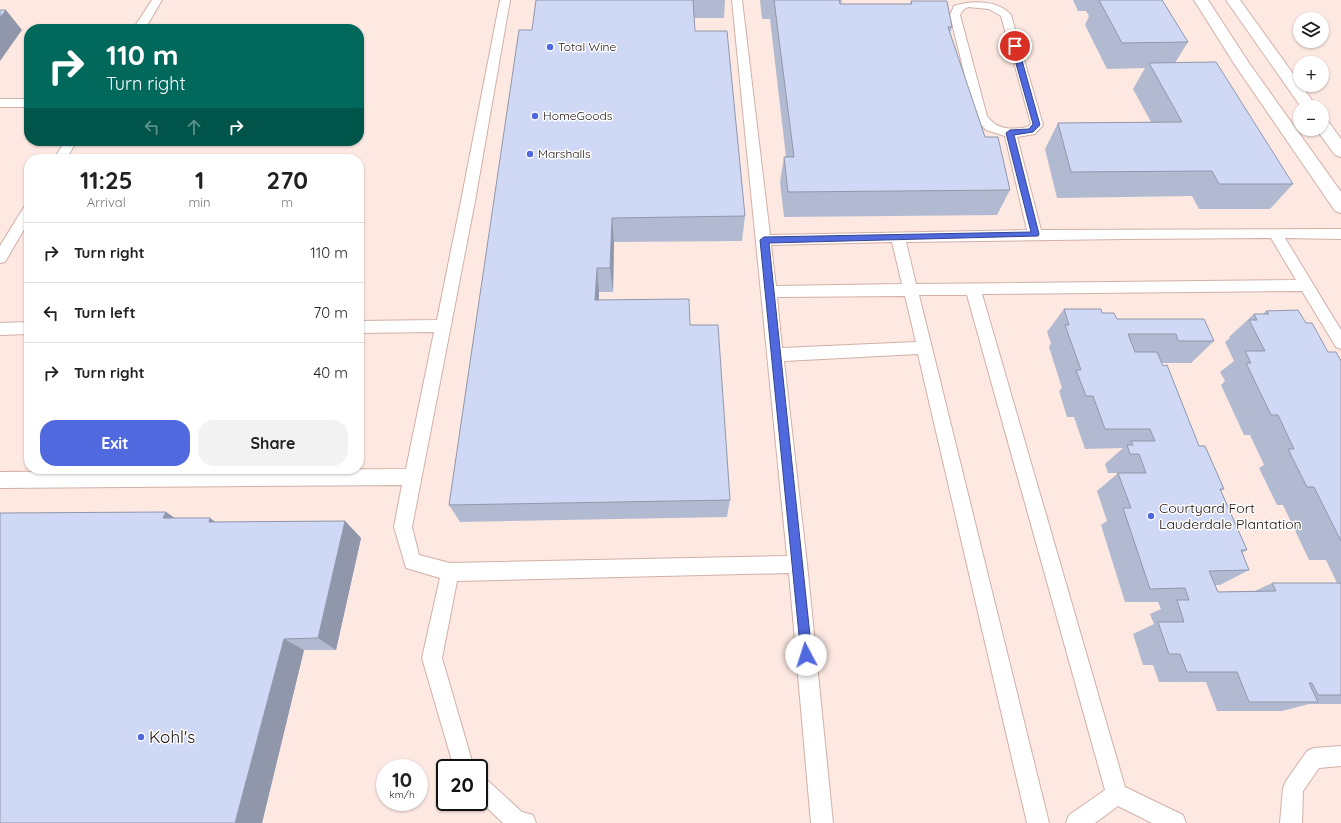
<!DOCTYPE html>
<meta charset="utf-8">
<style>
body{margin:0;font-family:Quicksand,sans-serif;background:#f2f2f2;color:#222;height:100vh;display:flex;flex-direction:column;font-size:15px;white-space:nowrap}
*{box-sizing:border-box;margin:0}
p{font-size:13px;color:#767676}
.icon{flex:none;width:22px;height:22px;fill:none;stroke:currentColor;stroke-width:2;stroke-linecap:round;stroke-linejoin:round}
.map{position:relative;flex:1;overflow:hidden}
.sheet{position:absolute;left:24px;top:154px;width:340px;height:320px;display:flex;flex-direction:column;background:#fff;border-radius:16px;box-shadow:0 1px 3px #0004}
.sheet>*{flex:none}
.top-card{position:absolute;left:24px;top:24px;width:340px;height:122px;border-radius:16px;box-shadow:0 1px 3px #0004;background:#00695c;color:#fff;overflow:hidden}
.fabs{position:absolute;left:1293px;top:12px;display:grid;gap:8px}
.fabs a{display:grid;place-items:center;width:36px;height:36px;border-radius:50%;background:#fff;box-shadow:0 1px 3px #0004;font-size:20px}
.speed{position:absolute;left:376px;top:759px;display:flex;gap:8px;font-size:20px;font-weight:700;text-align:center}
.speed>*{display:grid;place-content:center;width:52px;height:52px;border-radius:50%;background:#fff;box-shadow:0 1px 3px #0004;line-height:1}
.speed small{font-size:10px;font-weight:400}
.speed .limit{border:2px solid #111;border-radius:6px;background:#fff;color:#111}
.pin{position:absolute;display:grid;place-items:center;width:34px;height:34px;color:#fff;margin:-17px;border:2px solid #fff;border-radius:50%;box-shadow:0 1px 4px #0007}
.me{position:absolute;width:44px;margin:-22px;rotate:355deg;stroke-linejoin:round;filter:drop-shadow(0 0 3px #0008)}
.turn{display:flex;align-items:center;gap:14px;height:84px;padding:0 16px;font-size:18px}
.turn .icon{width:52px;height:52px;stroke-width:2.5}
.turn b{display:block;font-size:28px;line-height:34px}
.lanes{display:flex;align-items:center;height:38px;padding:0 16px;background:#0003;justify-content:center;gap:20px;direction:ltr}
.lanes .off{opacity:.35}
.eta{display:flex;justify-content:space-evenly;align-items:center;height:68px;text-align:center}
.eta b{font-size:24px;font-weight:700;line-height:28px}
.button{display:flex;gap:8px;margin-top:auto;padding:8px 16px}
.button a{flex:1;height:46px;border-radius:16px;background:#5169de;color:#fff;font-size:16px;font-weight:700;line-height:46px;text-align:center}
.button a+a{background:#f2f2f2;color:#222}
ul{padding:0;list-style:none}
li{display:flex;align-items:center;gap:12px;height:60px;padding:0 16px;border-top:1px solid #e0e0e0}
li div{flex:1}
li b{display:block;font-size:15px}
li em{font-style:normal}
.map>svg:first-child{display:block}
.lines{fill:none;stroke-linecap:round;stroke-linejoin:round}
.lane-casing{stroke:#d1b0a7;stroke-width:2}
.secondary-casing{stroke:#d1b0a7;stroke-width:2}
.lane{fill:#fff;fill-rule:evenodd}
.secondary{fill:#fff;fill-rule:evenodd}
.wall{fill:#b2bad2}
.shaded-wall{fill:#9197ab}
.building{fill:#cfd8f4;stroke:#9197ab}
.route{fill:#5169de;stroke:#354490}
.poi-dot{fill:#5169de;stroke:#fff;stroke-width:1.5}
.labels{text-anchor:middle;stroke-width:3;stroke-linejoin:round;paint-order:stroke}
.far-poi-label{font-size:12px;fill:#1e120f;stroke:#fff;text-anchor:start}
.poi-label{font-size:14px;fill:#1e120f;stroke:#fff;text-anchor:start}
.near-poi-label{font-size:17px;fill:#1e120f;stroke:#fff;text-anchor:start}
</style>
<div class="map">
<svg width="1341" height="823" viewBox="0 0 1341 823">
<rect width="100%" height="100%" fill="#fde8e2"/>
<g class="lines">
<defs>
<path id="lane" d="M152 0H162L145 29H133Z
M500 0H510L475 201 412 527 419 555 450 563 787 556 732 0H742L770 235 1027 230 1005 136 986 130 975 117 950 15 954 6C971 0 999 0 1011 15L1043 125 1035 134 1017 137 1041 230 1341 229V239L1285 238 1341 330V349L1336 347 1302 291 982 294 1125 787 1183 815 1186 823H1152L1118 806 1095 823H1066L1069 815 1105 790 967 295H919L1049 823H1027L918 354 784 361 807 564 833 823H811L789 573 457 581 442 658 474 768H454L422 658 440 578 406 568 394 527 402 485 0 488V472L406 469 434 332 359 333V321L437 320 461 201ZM968 7 989 9 1001 16 1031 124 1027 127C1012 130 997 130 987 116L960 15 963 10ZM1271 238 1296 280 916 284 906 242 1125 239ZM892 242 902 284 776 286 771 245ZM905 296 916 342 782 348 777 297Z
M0 99H29V107H0Z
M65 141H77L66 159H54Z
M29 205V221L5 262 0 263V246L24 207Z
M29 322V334L0 335V323Z
M1341 746V766L1319 768 1303 791 1302 823H1280L1283 788 1286 781 1307 751 1314 748Z
M479 776 486 779 522 812 533 815 536 823H503L479 800Z"/>
<path id="secondary" d="M1194 0H1208L1249 63 1341 192V213L1335 211 1235 65Z
M1226 0H1240L1317 107H1301Z
M1322 119 1328 121 1341 139V157L1335 155 1316 129H1322Z"/>
</defs>
<!-- lane casing -->
<use href="#lane" class="lane-casing"/>
<!-- secondary casing -->
<use href="#secondary" class="secondary-casing"/>
<!-- lane -->
<use href="#lane" class="lane"/>
<!-- secondary -->
<use href="#secondary" class="secondary"/>
</g>
<!-- wall -->
<path class="wall" d="M536 0H725L724 18H694L695 31 745 216 742 241 614 242 613 292H599V300L690 325 730 500 727 517 460 522 449 505 532 30Z
M760 0H842L841 4H910L911 1 952 27 950 33 985 137 1010 190 997 215 784 217 780 182 784 157H786L770 19H762Z
M1073 0H1162L1188 42 1175 63 1293 184 1270 209H1199L1192 196 1057 198 1045 149 1058 123 1151 122 1133 89 1145 68 1107 69 1085 25 1089 16 1086 11H1078Z
M1064 309 1102 313 1117 319 1214 341 1191 363H1161L1199 446 1224 489 1221 491 1247 550 1242 553 1249 570 1220 585H1215L1218 592 1255 591 1272 583H1337L1326 560H1309L1283 505H1277L1259 468 1264 465 1250 435H1244L1221 385 1225 381 1220 372 1234 361 1225 342 1230 338 1229 337 1254 314H1263L1266 311 1306 323 1328 352 1341 361V704H1309L1282 711H1217L1206 682H1159L1153 665H1143L1133 634 1154 624 1150 614 1161 609 1158 602H1125L1101 525 1107 521 1097 491 1117 474V473H1108L1105 464 1123 448 1085 449 1074 417H1067L1059 391 1062 388 1049 347 1051 343 1047 332Z
M166 512 175 518 215 522 345 521 361 538 336 650H304L262 823H0Z"/>
<!-- shaded-wall -->
<path class="shaded-wall" d="M6 10 22 30 0 61V17Z
M612 218 614 242 613 292 610 268Z
M597 268 599 292 598 323 595 300Z
M166 512 190 529 163 518Z
M210 518 233 535 209 522Z
M345 521 361 538 336 650 318 638Z
M284 639 304 650 262 823H235Z"/>
<!-- building -->
<path class="building" d="M536 0H693L695 31H727L745 216 612 218 610 268H597L595 300 689 299 690 325H718L730 500 449 505 519 30H532Z
M774 0H839L840 4H912L911 1H947L952 27H948L985 137H998L1010 190 788 192 784 157H794Z
M1099 0H1162L1188 42 1122 43Z
M0 10H6L0 17Z
M1216 62 1293 184H1219L1212 171 1071 172 1058 123 1182 122 1149 63Z
M1064 309H1101L1102 313H1114L1117 319H1204L1214 341H1178L1176 334H1128L1135 352H1157L1163 366 1167 365 1199 446H1205L1224 489H1220L1247 550H1241L1249 570 1209 571 1218 592 1276 591 1272 583H1341V695H1318L1312 683H1309L1318 702H1249L1237 672H1187L1180 654H1169L1158 622H1184L1177 600H1189L1185 588 1150 589 1123 508H1131L1118 473H1146L1139 454H1130L1127 445H1133L1131 441H1155L1150 429H1105L1093 396H1086L1076 370H1081L1065 325H1069Z
M1298 310 1306 323H1312L1328 352H1336L1341 361V541L1314 487H1307L1288 449H1294L1278 415H1271L1246 363H1251L1245 351H1265L1249 320H1257L1254 314H1269L1266 311Z
M166 512 163 518H210L209 522 345 521 318 638 284 639 235 823H0V513Z"/>
<!-- route -->
<path class="route" d="M1015 44 1018 46 1040 125 1033 132 1014 135 1039 234 1038 236 769 243 812 655 810 659 806 661 802 659 801 655 760 240 764 237 1031 232 1006 133 1010 130 1029 129 1033 124 1011 46Z"/>
<!-- markers -->
<g class="poi-dot">
<circle cx="550" cy="47" r="4"/>
<circle cx="535" cy="116" r="4"/>
<circle cx="530" cy="154" r="4"/>
<circle cx="1151" cy="516" r="4"/>
<circle cx="141" cy="737" r="4"/>
</g>
<g class="labels">
<!-- far-poi labels -->
<g class="far-poi-label">
<text x="558" y="51">Total Wine</text>
<text x="543" y="120">HomeGoods</text>
<text x="538" y="158">Marshalls</text>
</g>
<!-- poi labels -->
<g class="poi-label">
<text x="1159" y="513">Courtyard Fort<tspan x="1159" dy="16">Lauderdale Plantation</tspan></text>
</g>
<!-- near-poi labels -->
<g class="near-poi-label">
<text x="149" y="743">Kohl's</text>
</g>
</g>
</svg>
<div class="fabs">
<a><svg class="icon" aria-label="layers" viewBox="0 0 24 24"><path d="M12 4l9 5-9 5-9-5zM3 14l9 5 9-5"/></svg></a>
<a>+</a>
<a>−</a>
</div>
<div class="speed"><div>10<small>km/h</small></div><div class="limit">20</div></div>
<div class="pin" style="left:1015px;top:46px;background:#d93025"><svg class="icon" aria-label="arrive" viewBox="0 0 24 24"><path d="M6 21V4h12l-3 4 3 4H6"/></svg></div>
<svg class="me" style="left:806px;top:655px" viewBox="-20 -20 40 40"><circle r="19" fill="#fff"/><path d="M0-13L10 11 0 6-10 11z" fill="#5169de"/></svg>
<div class="top-card">
<div class="turn"><svg class="icon" aria-label="right" viewBox="0 0 24 24"><path d="M7 20v-9h11M14 6l5 5-5 5"/></svg><div><b>110 m</b>Turn right</div></div>
<div class="lanes"><svg class="icon off" aria-label="left" viewBox="0 0 24 24"><path d="M17 20v-9H6M10 6l-5 5 5 5"/></svg><svg class="icon off" aria-label="ahead" viewBox="0 0 24 24"><path d="M12 20V5M6 11l6-6 6 6"/></svg><svg class="icon" aria-label="right" viewBox="0 0 24 24"><path d="M7 20v-9h11M14 6l5 5-5 5"/></svg></div>
</div>
<section class="sheet">
<div class="eta">
<div><b>11:25</b><p>Arrival</p></div>
<div><b>1</b><p>min</p></div>
<div><b>270</b><p>m</p></div>
</div>
<ul>
<li><svg class="icon" aria-label="right" viewBox="0 0 24 24"><path d="M7 20v-9h11M14 6l5 5-5 5"/></svg><div><b>Turn right</b></div><em>110 m</em></li>
<li><svg class="icon" aria-label="left" viewBox="0 0 24 24"><path d="M17 20v-9H6M10 6l-5 5 5 5"/></svg><div><b>Turn left</b></div><em>70 m</em></li>
<li><svg class="icon" aria-label="right" viewBox="0 0 24 24"><path d="M7 20v-9h11M14 6l5 5-5 5"/></svg><div><b>Turn right</b></div><em>40 m</em></li>
</ul>
<div class="button"><a>Exit</a><a>Share</a></div>
</section>
</div>
